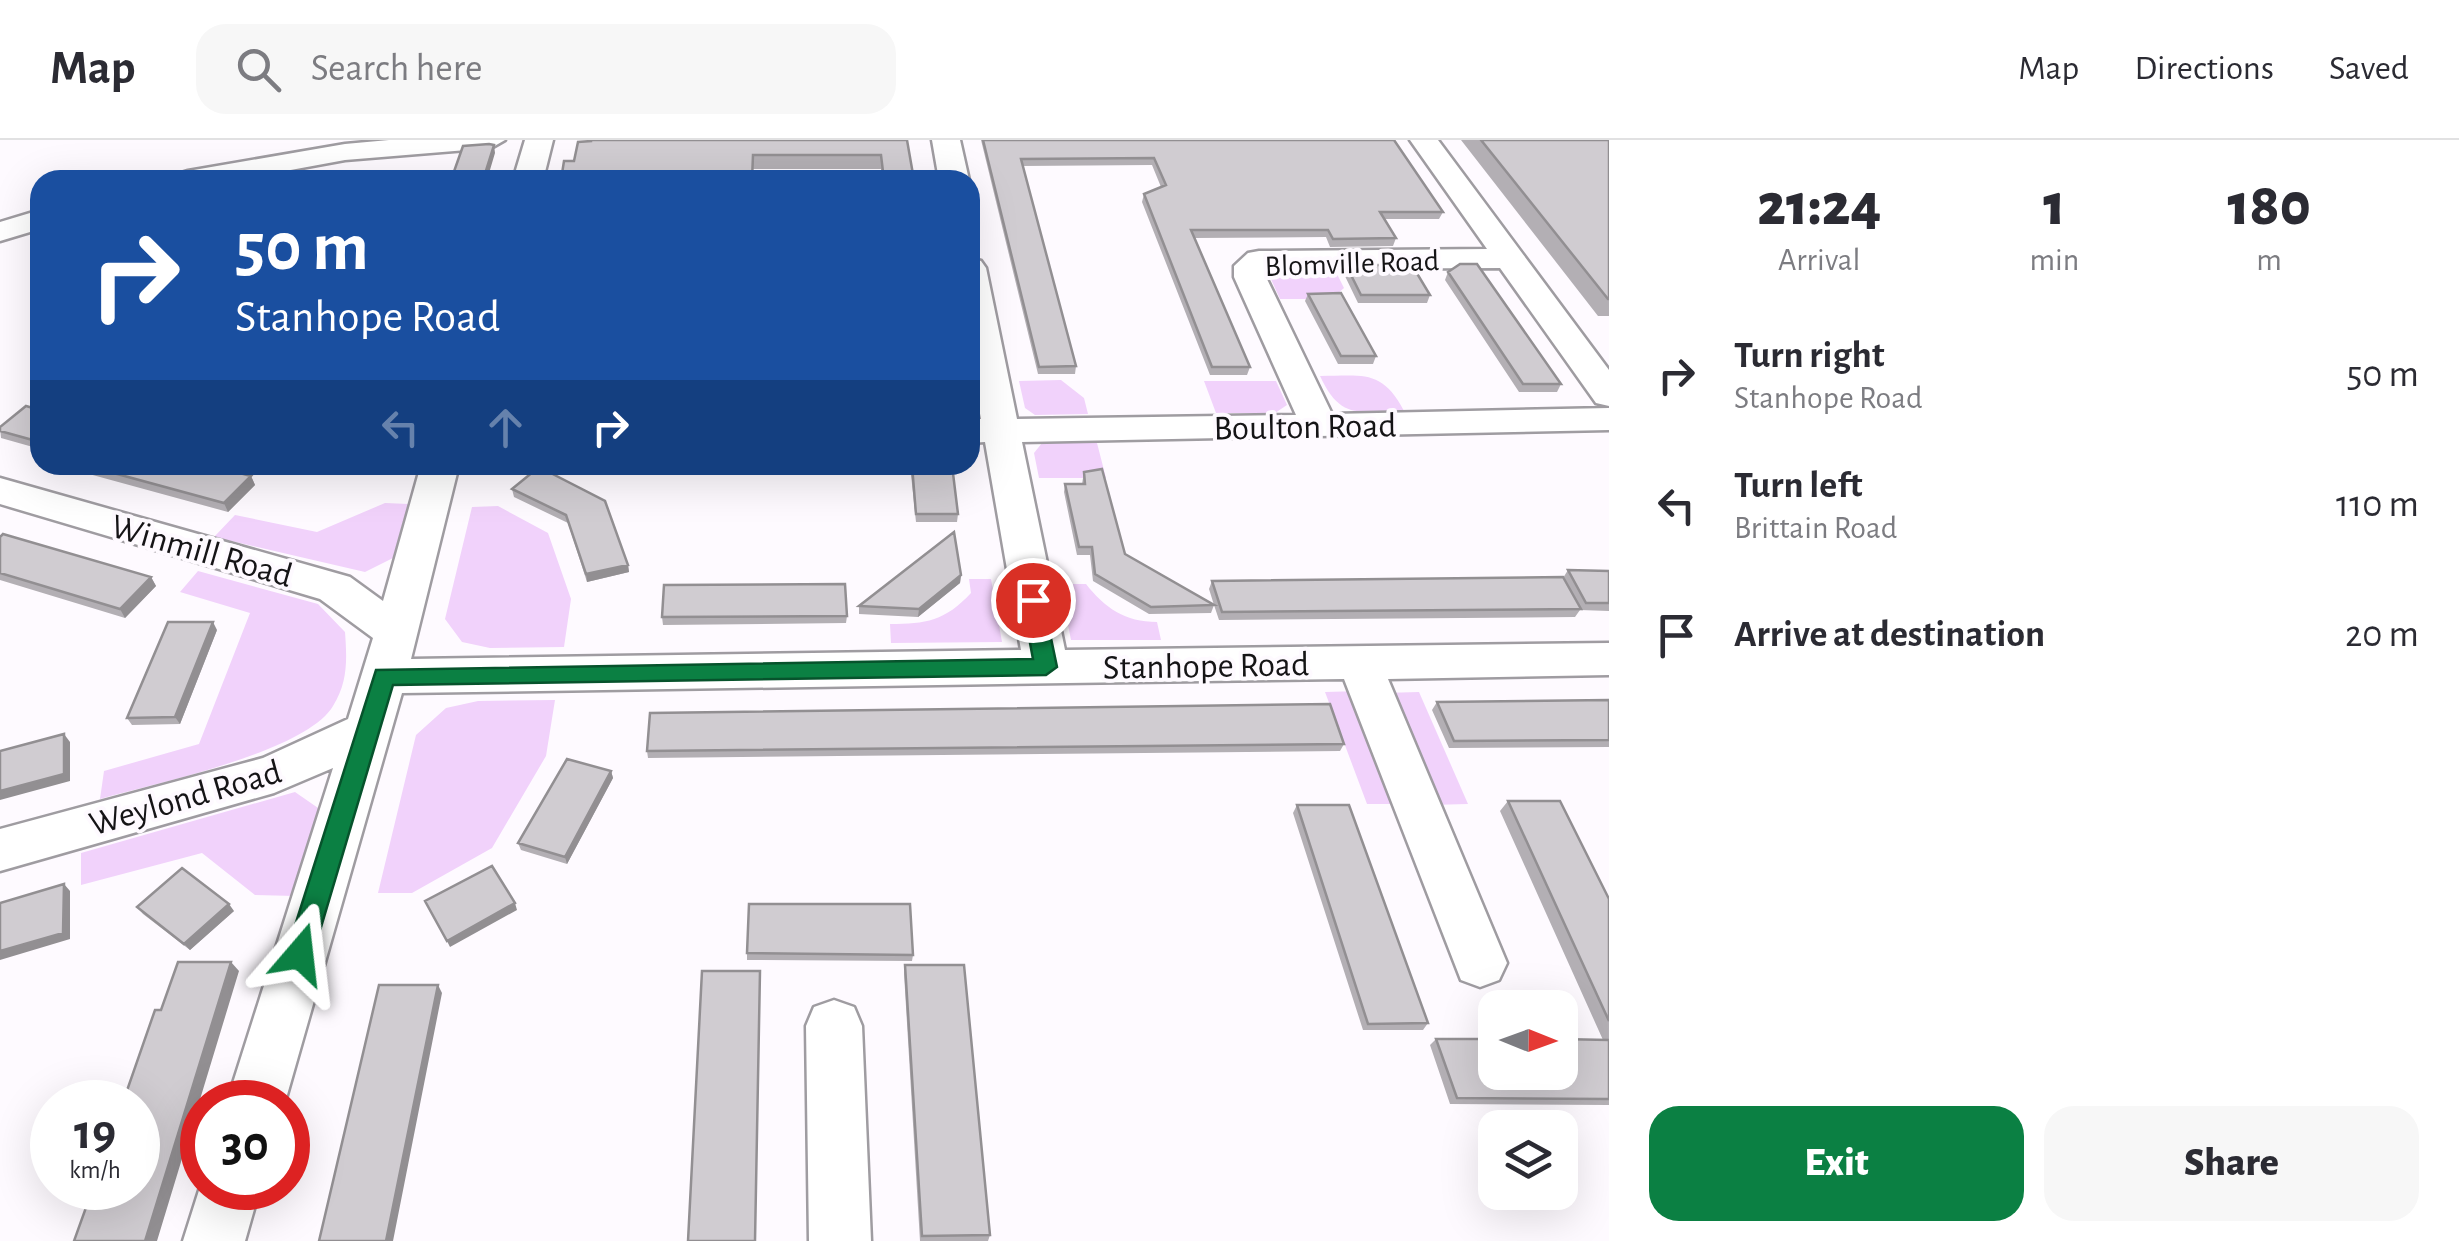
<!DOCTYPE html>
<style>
body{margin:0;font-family:"Alegreya Sans",sans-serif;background:#f7f7f7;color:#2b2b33;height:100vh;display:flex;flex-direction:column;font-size:38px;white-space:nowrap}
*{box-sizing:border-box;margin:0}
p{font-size:32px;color:#7c7c81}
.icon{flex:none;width:55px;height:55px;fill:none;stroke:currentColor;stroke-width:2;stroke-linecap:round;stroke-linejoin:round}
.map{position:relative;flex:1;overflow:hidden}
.side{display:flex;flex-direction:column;background:#fff;width:850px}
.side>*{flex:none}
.top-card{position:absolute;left:30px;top:30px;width:950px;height:305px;border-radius:30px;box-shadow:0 10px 40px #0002;background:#1a4fa0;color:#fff;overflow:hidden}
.needle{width:65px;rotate:91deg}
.tools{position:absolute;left:1478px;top:850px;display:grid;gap:20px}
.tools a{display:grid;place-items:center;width:100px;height:100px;border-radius:20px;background:#fff;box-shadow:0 10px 40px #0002;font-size:50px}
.speed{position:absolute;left:30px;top:940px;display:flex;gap:20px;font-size:50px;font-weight:700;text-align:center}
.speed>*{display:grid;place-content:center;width:130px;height:130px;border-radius:50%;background:#fff;box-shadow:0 10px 40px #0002;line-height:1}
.speed small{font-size:25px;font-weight:400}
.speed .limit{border:15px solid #d22;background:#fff;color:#111}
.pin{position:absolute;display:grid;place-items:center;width:85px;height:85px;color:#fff;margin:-42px;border:5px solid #fff;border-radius:50%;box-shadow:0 2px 10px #0007}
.me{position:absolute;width:110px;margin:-55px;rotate:17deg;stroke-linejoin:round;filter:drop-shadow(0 0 8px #0008)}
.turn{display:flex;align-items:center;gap:35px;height:210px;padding:0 40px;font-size:45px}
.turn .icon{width:130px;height:130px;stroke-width:2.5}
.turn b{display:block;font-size:70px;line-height:85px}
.lanes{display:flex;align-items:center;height:95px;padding:0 40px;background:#0003;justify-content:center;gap:50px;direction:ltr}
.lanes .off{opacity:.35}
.eta{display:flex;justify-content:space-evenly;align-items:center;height:170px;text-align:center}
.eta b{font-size:60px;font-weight:800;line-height:70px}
.action{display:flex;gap:20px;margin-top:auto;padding:20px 40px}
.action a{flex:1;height:115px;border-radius:30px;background:#0b8043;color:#fff;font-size:40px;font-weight:800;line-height:115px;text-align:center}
.action a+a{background:#f7f7f7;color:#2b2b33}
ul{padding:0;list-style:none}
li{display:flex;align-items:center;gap:30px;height:130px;padding:0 40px}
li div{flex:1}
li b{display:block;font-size:38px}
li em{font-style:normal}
header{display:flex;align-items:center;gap:60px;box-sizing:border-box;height:140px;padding:0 50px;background:#fff;border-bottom:2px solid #e1e1e2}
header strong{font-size:48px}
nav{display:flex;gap:55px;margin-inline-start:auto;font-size:35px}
.search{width:700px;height:90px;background:#f7f7f7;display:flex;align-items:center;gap:25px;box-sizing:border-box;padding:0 35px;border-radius:30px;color:#7c7c81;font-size:38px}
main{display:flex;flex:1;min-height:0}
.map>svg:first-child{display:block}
.green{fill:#f1d2fb}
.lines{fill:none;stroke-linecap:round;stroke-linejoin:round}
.minor-casing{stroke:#9f9ca1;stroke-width:5}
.minor{fill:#fff;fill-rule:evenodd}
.wall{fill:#b3afb4}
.shaded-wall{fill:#928f92}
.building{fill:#d0ccd1;stroke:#928f92;stroke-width:2.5}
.route{fill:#0b8043;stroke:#07532c;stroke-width:2.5}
.labels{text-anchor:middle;stroke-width:8;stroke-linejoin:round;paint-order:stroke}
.far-street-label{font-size:30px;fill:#151416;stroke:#fefaff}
.street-label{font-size:35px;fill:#151416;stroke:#fefaff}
</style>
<header>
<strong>Map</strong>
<div class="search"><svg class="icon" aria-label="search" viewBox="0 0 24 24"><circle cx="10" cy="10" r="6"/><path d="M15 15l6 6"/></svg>Search here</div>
<nav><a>Map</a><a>Directions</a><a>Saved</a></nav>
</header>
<main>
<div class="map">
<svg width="1609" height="1101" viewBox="0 0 1609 1101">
<rect width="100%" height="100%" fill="#fefaff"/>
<!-- green -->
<path class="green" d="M1335 130 1344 148 1331 159H1280L1270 137 1280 131Z
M1320 236C1363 236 1382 229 1404 271 1359 271 1341 281 1320 236Z
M1061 240 1084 258 1088 274 1035 275 1025 268 1019 241Z
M1204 241H1276L1287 265 1275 273H1216Z
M1042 303H1097L1106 338H1039L1034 313Z
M385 363 408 364 393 418 365 432 214 397 235 375 317 392Z
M498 366 548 393 571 459 564 507 490 508 462 502 445 479 472 367Z
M198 431 318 464 345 492C347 519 348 542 333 566 306 612 153 644 100 659L104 631 199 604 250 473 180 452Z
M969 439H991L1002 502 891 503 890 484C926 484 945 481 971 453Z
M1060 444H1086C1105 468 1125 482 1157 482L1161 500H1071Z
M1361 551 1406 664H1367L1325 552Z
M1419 552 1468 664 1430 665 1383 553Z
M555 560 546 616 492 708 412 753H378L416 595 446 568 478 561Z
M295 652 321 670 295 756 255 755 202 713 81 745V713Z"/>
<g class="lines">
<defs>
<path id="minor" d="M389 0H505L491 8 345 20 236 40H173L178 34 188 31 345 4Z
M525 0H553L543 40H513Z
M932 0H960L969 40H939Z
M1410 0H1438L1609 230V266L1596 263 1500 128 1266 129V137L1332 274 1609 268V290L1022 302 1065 510 1609 503V535L1388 539 1507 823 1499 840 1480 847 1461 840 1344 539 402 553 285 962H227L333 628 274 653 0 731V689L263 618 348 579 373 498 320 459 0 364V338L350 437 383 461 421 325H459L411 519 1021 510 985 302 970 303V279H981L970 219V118L981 121 986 128 1017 279 1296 275 1234 137V126L1248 113 1259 111 1487 109Z
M40 70V89L0 101V82Z
M834 860 854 867 862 886 871 1101H809L806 886 814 867Z
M202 1041V1048H260L245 1101H183Z"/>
</defs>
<!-- minor casing -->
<use href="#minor" class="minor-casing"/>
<!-- minor -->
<use href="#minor" class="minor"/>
</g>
<!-- wall -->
<path class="wall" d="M907 0 914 40H882L881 29H753L564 21Z
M981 0H1394L1443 72 1439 79H1385L1396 98 1393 106 1330 107 1326 97 1194 98 1250 227 1247 235H1210L1142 62 1144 54 1161 47 1152 25 1022 26 1076 226 1075 234H1038Z
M1461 0H1609V176H1598Z
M1346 125 1430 155 1427 163H1358L1343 132Z
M1448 132 1561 244 1557 252H1519L1445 140Z
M1308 154 1376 216 1373 224H1338L1305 161Z
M40 270V309L1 298 0 287Z
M84 325 251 336 255 345 228 372 89 334Z
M677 325H719L718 329H678Z
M910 325H952L958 374 957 382H916Z
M539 327 628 425 629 432 587 442 568 383 514 357 512 349Z
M1084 332 1125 414 1214 465 1209 449 1212 441 1563 438 1568 430 1609 431V471L1580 470 1575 477 1219 480 1214 465 1211 473 1149 474 1093 441 1090 415H1077L1064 352 1065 344H1082Z
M0 397 151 437 156 446 125 478 0 440Z
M961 435 960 443 918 477 859 474V466Z
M847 476 846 483 663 485 662 477Z
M217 490 180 584 132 585 127 578Z
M1609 560V607L1449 608 1432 570 1437 562Z
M1344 604 1340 611 648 618 647 611Z
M611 631 613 638 567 724 521 710 518 703Z
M1508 661 1609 759V965L1450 964 1430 905 1436 899 1603 900 1500 671Z
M1297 665 1428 883 1423 890H1363L1293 673Z
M137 767 234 771 190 810 143 774Z
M747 813 913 815 912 821 747 820Z
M905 825 990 1095 988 1101H920L904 833Z"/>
<!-- shaded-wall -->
<path class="shaded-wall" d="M494 5 495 13 487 40H483Z
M251 336 255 345 228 372 224 363Z
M628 425 629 432 587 442 586 434Z
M961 435 960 443 918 477 919 469Z
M151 437 156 446 125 478 120 469Z
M213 482 217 490 180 584 175 577Z
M64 594 70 602V641L0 660V651Z
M611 631 613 638 567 724 565 717Z
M64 744 70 751V799L0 820V811Z
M515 763 517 770 450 807 447 801Z
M229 764 234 771 190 810 184 804Z
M231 822 239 831 157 1101H145Z
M438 845 442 853 393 1101H386Z"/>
<!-- building -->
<path class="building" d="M591 0H907L914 40H884L881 15H753L752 40H561L564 21H574L578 2 591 1Z
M983 0H1394L1443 72H1380L1396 98 1333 99 1328 90H1191L1250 227H1212L1144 54 1166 45 1154 18 1021 19 1076 226 1039 227Z
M1481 0H1609V159H1608Z
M489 4 494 5 483 40H451L463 6Z
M1460 124H1477L1561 244H1523L1448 132Z
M1346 125H1412L1430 155H1361Z
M1341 153 1376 216H1341L1308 154Z
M26 266 40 270V302L0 291V287Z
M84 325H209L251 336 224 363Z
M912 325H952L958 374H916Z
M539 327 605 361 628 425 586 434 566 375 512 349Z
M1102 329 1125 414 1214 465 1151 467 1095 434 1092 407H1079L1065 344H1085L1084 332Z
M954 392 961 435 919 469 859 466Z
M3 394 151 437 120 469 0 433V397Z
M1568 430 1609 431V463H1586Z
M1563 437 1581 469 1222 472 1212 441Z
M845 444 847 476 662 477 664 445Z
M168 482H213L175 577 127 578Z
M1609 560V600L1454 601 1437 562Z
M1330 564 1344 604 647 611 650 573Z
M64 594V634L0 651V611Z
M567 619 611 631 565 717 518 703Z
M1508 661H1560L1609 759V881Z
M1297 665H1349L1428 883 1368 884Z
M492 726 515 763 447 801 425 761Z
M182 728 229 764 184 804 137 767Z
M64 744 63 793 0 811V763Z
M749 764H910L913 815 747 813Z
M178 822H231L145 1101H74L93 1048H138V962H123L155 870H161Z
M905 825H964L990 1095 922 1096Z
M702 831H760L755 1101H688Z
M379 845H438L386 1101H319Z
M1436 899H1495V932H1560V899L1609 900V959L1457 958Z"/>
<!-- route -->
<path class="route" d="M1033 452 1043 460 1057 527 1046 535 393 545 313 814 309 823 300 827 290 823 286 814 376 530 1033 519 1022 460Z"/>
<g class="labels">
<!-- far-street labels -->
<g class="far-street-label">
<text transform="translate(1352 123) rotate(-2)" y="10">Blomville Road</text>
</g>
<!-- street labels -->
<g class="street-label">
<text transform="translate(1305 286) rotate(-1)" y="12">Boulton Road</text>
<text transform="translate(202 410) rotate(16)" y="12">Winmill Road</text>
<text transform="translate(1206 525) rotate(-1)" y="12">Stanhope Road</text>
<text transform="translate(185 657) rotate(-16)" y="12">Weylond Road</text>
</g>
</g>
</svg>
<div class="tools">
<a><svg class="needle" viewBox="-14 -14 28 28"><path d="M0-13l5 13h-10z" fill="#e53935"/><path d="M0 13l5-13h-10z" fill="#7c7c81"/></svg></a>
<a><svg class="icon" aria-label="layers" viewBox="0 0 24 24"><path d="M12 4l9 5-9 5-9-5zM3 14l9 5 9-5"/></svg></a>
</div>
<div class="speed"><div>19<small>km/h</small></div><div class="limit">30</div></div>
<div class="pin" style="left:1033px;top:460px;background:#d93025"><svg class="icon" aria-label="arrive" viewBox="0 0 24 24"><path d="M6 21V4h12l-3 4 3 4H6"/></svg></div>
<svg class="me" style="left:300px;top:814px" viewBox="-20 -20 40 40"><path d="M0-17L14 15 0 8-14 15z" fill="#0b8043" stroke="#fff" stroke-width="4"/></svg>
<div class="top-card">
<div class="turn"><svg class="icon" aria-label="right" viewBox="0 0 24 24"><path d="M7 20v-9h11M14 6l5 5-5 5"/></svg><div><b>50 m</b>Stanhope Road</div></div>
<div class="lanes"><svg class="icon off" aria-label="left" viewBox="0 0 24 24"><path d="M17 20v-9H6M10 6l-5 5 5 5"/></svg><svg class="icon off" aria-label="ahead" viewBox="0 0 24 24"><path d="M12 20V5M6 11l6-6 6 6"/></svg><svg class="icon" aria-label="right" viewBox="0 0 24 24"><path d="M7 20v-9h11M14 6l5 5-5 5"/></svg></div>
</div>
</div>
<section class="side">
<div class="eta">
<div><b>21:24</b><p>Arrival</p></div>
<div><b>1</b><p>min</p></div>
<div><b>180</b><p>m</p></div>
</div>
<ul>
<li><svg class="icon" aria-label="right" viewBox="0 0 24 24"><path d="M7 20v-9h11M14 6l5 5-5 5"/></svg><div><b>Turn right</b><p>Stanhope Road</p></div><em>50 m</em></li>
<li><svg class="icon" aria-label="left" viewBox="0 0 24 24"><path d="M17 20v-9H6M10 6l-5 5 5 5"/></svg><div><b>Turn left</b><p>Brittain Road</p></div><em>110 m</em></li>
<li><svg class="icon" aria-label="arrive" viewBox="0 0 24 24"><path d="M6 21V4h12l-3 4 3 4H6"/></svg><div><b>Arrive at destination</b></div><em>20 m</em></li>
</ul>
<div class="action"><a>Exit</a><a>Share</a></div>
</section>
</main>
